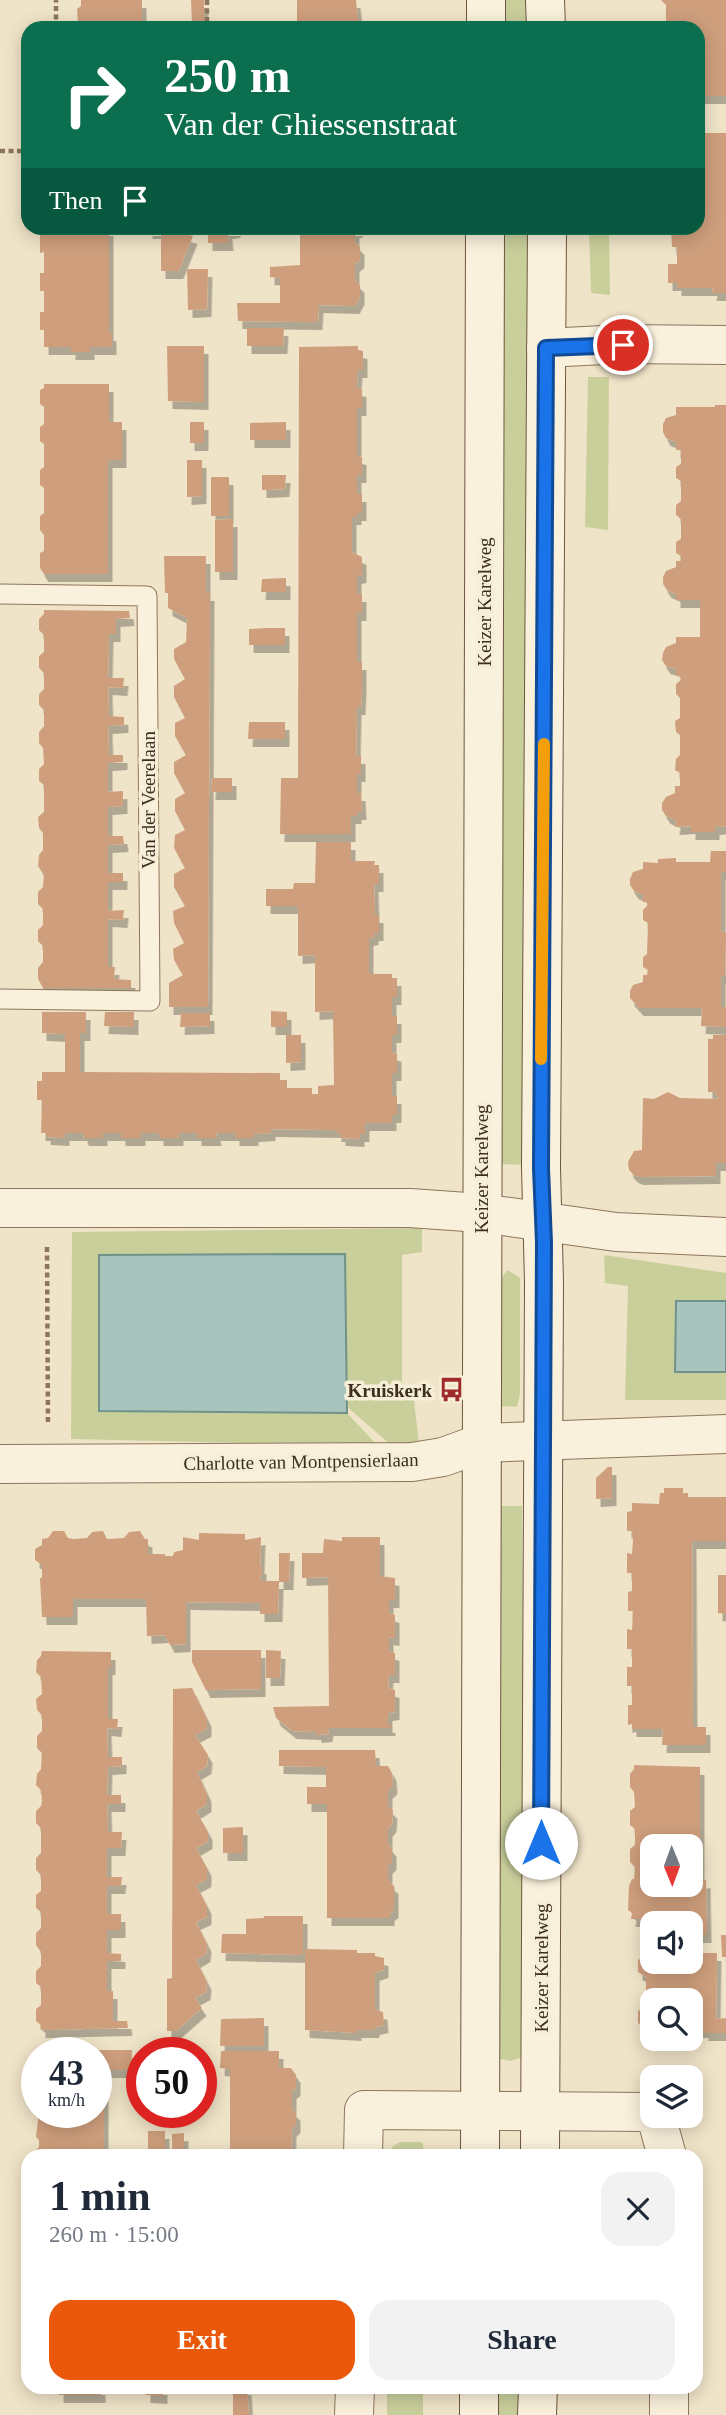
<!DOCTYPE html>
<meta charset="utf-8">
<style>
body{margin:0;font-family:"Times New Roman",serif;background:#f2f2f3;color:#1f2937;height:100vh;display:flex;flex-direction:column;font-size:26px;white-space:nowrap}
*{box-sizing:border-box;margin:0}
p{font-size:23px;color:#747a83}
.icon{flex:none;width:38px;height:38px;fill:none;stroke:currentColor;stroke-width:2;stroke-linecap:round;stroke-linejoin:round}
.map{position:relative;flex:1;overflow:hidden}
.panel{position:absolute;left:21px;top:2149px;width:682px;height:245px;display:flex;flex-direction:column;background:#fff;border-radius:21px;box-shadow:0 4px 18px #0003}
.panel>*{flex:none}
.hud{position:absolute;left:21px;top:21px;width:684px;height:214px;border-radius:21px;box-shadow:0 4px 18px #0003;background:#0b6e4f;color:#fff;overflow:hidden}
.needle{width:46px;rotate:179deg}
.buttons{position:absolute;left:640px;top:1834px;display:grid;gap:14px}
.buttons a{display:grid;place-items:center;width:63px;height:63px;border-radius:14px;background:#fff;box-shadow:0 4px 18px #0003;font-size:35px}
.speed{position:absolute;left:21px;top:2037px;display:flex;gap:14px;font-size:35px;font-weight:700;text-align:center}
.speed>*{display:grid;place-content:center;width:91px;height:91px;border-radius:50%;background:#fff;box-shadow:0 4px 18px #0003;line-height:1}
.speed small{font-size:18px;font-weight:400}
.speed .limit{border:10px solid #d22;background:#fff;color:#111}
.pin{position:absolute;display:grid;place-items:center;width:60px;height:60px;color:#fff;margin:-30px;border:4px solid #fff;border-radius:50%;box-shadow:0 2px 7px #0007}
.me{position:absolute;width:77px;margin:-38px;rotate:0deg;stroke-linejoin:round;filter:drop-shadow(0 0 5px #0008)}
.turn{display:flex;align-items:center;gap:24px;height:147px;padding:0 28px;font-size:32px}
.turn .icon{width:91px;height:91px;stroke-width:2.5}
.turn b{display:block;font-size:49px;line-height:60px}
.then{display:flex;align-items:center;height:66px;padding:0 28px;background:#0003;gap:14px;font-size:26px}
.round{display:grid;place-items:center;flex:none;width:74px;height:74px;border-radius:21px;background:#f2f2f3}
.headline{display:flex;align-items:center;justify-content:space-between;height:119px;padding:0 28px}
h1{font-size:42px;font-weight:700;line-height:52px}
.action{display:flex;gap:14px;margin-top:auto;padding:14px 28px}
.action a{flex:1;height:80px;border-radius:21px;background:#ea580c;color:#fff;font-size:28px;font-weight:700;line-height:80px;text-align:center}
.action a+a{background:#f2f2f3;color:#1f2937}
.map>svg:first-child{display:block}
.green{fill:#c9cf9b}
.water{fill:#a9c4bc;stroke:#6f938a;stroke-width:2}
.building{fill:#cf9f7d;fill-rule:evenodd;filter:url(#shadow)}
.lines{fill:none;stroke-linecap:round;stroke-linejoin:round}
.lane-casing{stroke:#8d765c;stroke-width:21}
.street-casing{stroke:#8d765c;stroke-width:40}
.secondary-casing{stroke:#6f573f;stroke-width:40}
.path{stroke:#8d765c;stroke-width:4.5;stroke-dasharray:5 3.5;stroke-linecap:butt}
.lane{stroke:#faf1dc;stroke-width:19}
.street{stroke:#faf1dc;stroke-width:38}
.secondary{stroke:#faf1dc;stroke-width:38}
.route-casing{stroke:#114b97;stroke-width:18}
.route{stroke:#1a73e8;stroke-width:12}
.slow{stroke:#f59e0b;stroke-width:12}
.labels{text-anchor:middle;stroke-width:7;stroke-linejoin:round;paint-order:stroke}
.street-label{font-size:19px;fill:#3d2e20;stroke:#f7eed8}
.poi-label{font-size:19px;font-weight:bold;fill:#3d2e20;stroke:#f7eed8;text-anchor:end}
</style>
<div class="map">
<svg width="726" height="2415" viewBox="0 0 726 2415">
<defs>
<filter id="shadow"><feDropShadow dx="4.5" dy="8" stdDeviation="0" flood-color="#0004"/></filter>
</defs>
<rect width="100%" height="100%" fill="#f0e4c8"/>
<!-- green -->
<path class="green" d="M501 0H528V28H501Z
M500 228H528V1165L497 1164Z
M589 228H609L610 295 591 293Z
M588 377H609L608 530 585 527Z
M422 1228V1252L402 1255V1399L414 1400 419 1445 390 1444 346 1406 345 1254 99 1255 100 1411 347 1413 378 1446 71 1439 72 1232Z
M604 1255 726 1273V1301H676L675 1371 726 1372V1400H625L628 1286 605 1283Z
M508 1270 520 1278V1394L517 1407 500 1406 496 1284Z
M497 1506H522L526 2056 511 2061 500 2059 498 2049Z
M400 2142H421L423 2144V2156H388L393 2146Z
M387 2387H423V2415H387Z
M495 2387H522V2415H495Z"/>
<!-- water -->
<path class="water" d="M345 1254 347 1413 99 1411V1255Z
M676 1301H726V1372H675Z"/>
<!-- building -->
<path class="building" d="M81 0H142V28H81L78 23 77 9 81 6Z
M191 0H204V23H192Z
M297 0H356L359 28H297Z
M661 0H726V96H698V28H666V5Z
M698 133H726V293H712L713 288H677V283H668V264H677V247H672L671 230H668V228H698Z
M44 228H109V333H112V347H90V352H71V347H44V330H40V312H44V291H40V273H44V252L40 253V234H44Z
M148 228H177L176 231 193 236 179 271H161V231H148Z
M208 228H236V230L228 231 229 243H208Z
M300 228H358V230H355V242L360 247V260L355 264V280L360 285V297L355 306 319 305 318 322 238 321 237 303H280V278L270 277V267L300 265Z
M187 269H208L207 309 188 310Z
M247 328H284L283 346H247Z
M167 346H204V402L168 401Z
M358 346V350L363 351V370H358L357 385V388L362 389V408H357V456L362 457V475H357V494H362V513H357V517H352V552L362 557V575L357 576V594H362V613H357V662H362V686L361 707H357L356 756H361V774H357V793H361L362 812H357V816H351V834H280L281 778H298L299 347Z
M44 384H109V422H122V460H108V574H44L40 568V553L44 551V535L40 530V516L44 513V488L40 485V470L44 467V444L40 441V427L44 424V407L40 404V390L44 388Z
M715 405H726V826L715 827V832H691V826L675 827 676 820 666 816 662 810V803L666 797 675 793V786H680V773L675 770 676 759 680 755V735L676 732 675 721 680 718V698L676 694V684L681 680 680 676H676V669L666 666 662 660 663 653 666 647 676 643V637H700V600H676V594L667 590 663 584V577L666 571 676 567V561H681V556L676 553V542L681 539V519L676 515V505L681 501V481L676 478V467L681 464V450H676V442L666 438 663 432V424L666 418 676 415V407H715Z
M190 422H204V443H190Z
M286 422V440H250V423Z
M187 460H202V496L187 497Z
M262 475H286L285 489 262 490Z
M211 477H229V516H211Z
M233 519V572H215V520Z
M164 556H206V593H210L208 1007H169V983L183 975 174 960 173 949 184 943 174 923 173 911 185 906 174 887V874L185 868 174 848 175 835 185 830 175 811V799L185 793 174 773V762L186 755 175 736V723L185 718 174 697V686L185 679 174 659V649L186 642 187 618 168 608V593H165Z
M286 578V592H261L262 579Z
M44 610 129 611 130 618 116 619V634H109L108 678H124L123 688 108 687 109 716 124 717V725L108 726 109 755H123V762L108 763V792L123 791V806L108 807V836H123L124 844 108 845V873H123V882H108V911L124 910 123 920 108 919V967H115L114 979 131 980V988H43L38 979V968L43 962V946L38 941V930L43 925V909L38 904V892L43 887 44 875 38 866 39 855 43 850V833L39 828 38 817 44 812V785L39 781V769L44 764 43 748 39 743V732L44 726V710L39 705V694L44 689V673L39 668V656L44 652V635L39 630V619L44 614Z
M268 628H285V645H249V629Z
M249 722H285V739H248Z
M212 778H232V792H211Z
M316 842H351V861H375L374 865H379V884H374L375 915H379V933H374V937L369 938V974H392V978H397V997H392V1016H397V1035H392V1052L397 1054V1073H392V1096H397V1115H392V1123H365V1134H360V1139L341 1138V1134H337V1130L271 1129V1133L254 1134V1138H235V1133H216L217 1138H197V1133H179V1138H159V1133H141V1138H121V1133H103V1138H84L83 1133H65V1138L46 1137V1133H41L42 1100H37V1081H42V1072H65V1034L42 1033V1012H86V1033H80V1072L280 1073V1080H287V1088H312V1094H318V1086L334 1085 333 1011 315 1012V955L298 956V906H266V889H293L294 883H315Z
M711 851H726V872H721V931L726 932 725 976H721V1007H726V1027L701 1026 702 1008H639L630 998V991L633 985 643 982V975H647L648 970 643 967V957L647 954 648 923 643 920V910L647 906V902H643V895L634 891 630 885V879L633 872 643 869V862L658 863V859L676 858V862H710Z
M271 1011 287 1012V1027H271Z
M105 1012H134V1027L104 1026Z
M181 1013H210V1026L180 1027Z
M286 1035H301V1062L286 1063Z
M713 1035H726V1163H716V1176L639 1177 634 1175 629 1170 628 1162 634 1151 642 1150 643 1098 654 1099 668 1092 680 1098 719 1099 715 1092H708V1039H713Z
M608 1467H612V1498L596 1499V1478Z
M664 1488H683V1493H688V1497H726V1541H692L693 1727H706V1745H662L663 1729H632V1724L628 1725V1705H632V1686H627V1667H632V1649H627V1629L632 1630 633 1611H628V1592L632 1591V1573H627V1553L632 1554 633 1540 632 1531H627V1512L632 1511V1503L659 1504 660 1493H664Z
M53 1531H64L68 1538 74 1539 87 1538 92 1532 103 1531 107 1539 124 1538 129 1532 140 1531 145 1539H148V1554H165V1556H173L174 1552 183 1550V1537L199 1540V1533L245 1534V1540L261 1537 260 1566H262V1575H260L261 1581H279V1553H290L289 1582H279L278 1614H260V1603L186 1602V1644L170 1645 165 1635 147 1636 146 1599H73V1617H42L40 1578H42V1565L35 1560V1549L42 1545V1539L48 1538Z
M342 1537H380V1576L395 1578V1600H389V1613L395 1615V1638L389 1637V1651L395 1653V1675H389L388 1688 395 1690V1712L388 1713V1725H391V1728H329L328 1734 317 1735V1732L292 1731 276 1718 273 1707 329 1706 328 1577 302 1578V1553H323L324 1539 342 1541Z
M718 1575H726V1614L718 1613Z
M192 1650H261V1689L206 1690 192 1662Z
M266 1650 281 1651 280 1678H266Z
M42 1651 111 1652V1667H108V1719H118L117 1729 107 1728 108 1757H122V1766L108 1767 107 1795H121V1804H107L108 1832H122L121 1848H107V1877H122L121 1886H107V1914H121V1930H107V1953L121 1954V1961H107V1991H113V2021H127L128 2028 41 2030V2025L36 2021V2009L41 2005V1987L36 1983V1971L41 1966V1952L36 1945V1933L41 1928V1912L36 1908V1895L41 1891V1875L36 1870V1858L41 1853V1828L36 1823V1811L41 1806 42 1801 41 1790 36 1785 37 1774 41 1769 42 1753 37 1748V1736L42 1731V1715L37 1710 36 1699 42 1694 41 1677 36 1672 37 1660 41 1656Z
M192 1688 207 1719V1729L195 1735 208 1755 207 1766 197 1772 207 1794V1804L196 1811 208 1832V1841L196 1848 207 1868V1879L196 1885 207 1906V1917L196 1922 207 1944 206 1954 196 1960 207 1982 206 1992 195 1998 202 2008 176 2031H167V1979L172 1978 173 1689Z
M279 1750H375L376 1766H388L392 1773 393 1786 388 1791V1806L393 1811 392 1824 388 1829V1844L392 1849V1862L388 1866V1879H390V1883L394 1886V1910L390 1913V1918H327V1804H307V1787H326V1767L279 1766Z
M634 1765 700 1767V1881L706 1880 707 1935H691V1923H662V1919H631L632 1913 628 1910 629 1886 632 1879H634L635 1867 630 1862V1849L635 1845V1829L630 1825V1811L635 1807 634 1792 630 1787V1774L634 1769ZM653 1846H691V1885H653Z
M243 1827V1853H223V1828Z
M264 1916H303V1955L221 1953 222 1934H246V1919L264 1918Z
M721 1935H726V1957H722Z
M305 1949 357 1950V1953H375V1956L384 1958V1970L375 1973V2010L383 2012 384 2025 375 2027V2030H357V2033L305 2030Z
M646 1953H653V1962H691V1953H717L716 2019 726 2018V2033H704V2030H691V2000H653V2031H646V2028L638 2023V2011L646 2006V1977L638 1972V1960L646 1956Z
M264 2018V2046H220L221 2019Z
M96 2050H132L131 2070H104V2156H36V2150L39 2147V2140L36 2137 39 2112H96Z
M221 2051H279V2068H291L296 2075V2088L292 2091V2109L296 2113V2125L292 2129 291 2156H230V2069L220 2068Z
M148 2131H165V2156H148Z
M184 2133V2156H172V2134Z
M59 2387H101V2395H59Z
M146 2387H163V2396L146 2395Z
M233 2387H247L249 2415H233Z"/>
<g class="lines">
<defs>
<path id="lane" d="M0 594 147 596 150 1001 0 999"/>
<path id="street" d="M546 348 623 344 726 345
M0 1208H410L481 1213 616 1232 726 1237
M0 1464 412 1462 443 1457 482 1443 726 1434
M656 2116 667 2156
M363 2156 364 2110 653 2112
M669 2387V2415
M354 2415 355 2387"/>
<path id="secondary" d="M545 0 546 28
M486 28V0
M480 2156 485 228
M540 2156 544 1282 541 1168 547 228
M479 2415V2387
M537 2415 538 2387"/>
</defs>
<!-- lane casing -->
<use href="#lane" class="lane-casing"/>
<!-- street casing -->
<use href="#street" class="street-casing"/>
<!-- secondary casing -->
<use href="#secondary" class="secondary-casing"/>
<!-- path -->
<path class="path" d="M207 0V28
M56 28V0
M0 151H28
M47 1247 48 1424"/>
<!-- lane -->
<use href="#lane" class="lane"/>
<!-- street -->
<use href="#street" class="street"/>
<!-- secondary -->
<use href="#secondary" class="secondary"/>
</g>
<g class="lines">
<defs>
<path id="route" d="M541 1843 544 1243 541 1168 546 348 623 345"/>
</defs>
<!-- route casing -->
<use href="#route" class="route-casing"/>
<!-- route -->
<use href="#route" class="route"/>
<!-- slow -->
<path class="slow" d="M541 1059 544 744"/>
</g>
<!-- icons -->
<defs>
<symbol id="bus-bare" viewBox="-9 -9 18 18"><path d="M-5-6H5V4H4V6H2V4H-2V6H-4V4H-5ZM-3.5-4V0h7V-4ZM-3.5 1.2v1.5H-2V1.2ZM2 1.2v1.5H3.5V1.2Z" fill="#9e2a2b" stroke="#f7eed8" stroke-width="2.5" paint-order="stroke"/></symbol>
</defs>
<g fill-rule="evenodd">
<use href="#bus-bare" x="434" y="1372" width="35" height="35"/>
</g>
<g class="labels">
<!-- street labels -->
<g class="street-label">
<text transform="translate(484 602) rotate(-90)" y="7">Keizer Karelweg</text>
<text transform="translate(148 800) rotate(-90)" y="7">Van der Veerelaan</text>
<text transform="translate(481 1169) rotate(-90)" y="7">Keizer Karelweg</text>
<text transform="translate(301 1461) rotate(-1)" y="7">Charlotte van Montpensierlaan</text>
<text transform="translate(541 1968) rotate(-90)" y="7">Keizer Karelweg</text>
</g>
<!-- poi labels -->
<g class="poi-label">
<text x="432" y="1397">Kruiskerk</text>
</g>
</g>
</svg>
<div class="buttons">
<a><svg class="needle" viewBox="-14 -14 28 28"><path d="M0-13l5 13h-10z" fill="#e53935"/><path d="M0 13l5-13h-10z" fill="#747a83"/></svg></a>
<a><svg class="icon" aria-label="sound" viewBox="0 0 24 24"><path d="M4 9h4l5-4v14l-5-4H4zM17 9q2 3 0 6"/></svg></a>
<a><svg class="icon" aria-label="search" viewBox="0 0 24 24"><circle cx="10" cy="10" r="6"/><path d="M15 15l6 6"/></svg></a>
<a><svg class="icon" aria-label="layers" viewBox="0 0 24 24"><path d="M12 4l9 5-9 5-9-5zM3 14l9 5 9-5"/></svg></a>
</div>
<div class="speed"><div>43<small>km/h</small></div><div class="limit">50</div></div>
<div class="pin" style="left:623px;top:345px;background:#d93025"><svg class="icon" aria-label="arrive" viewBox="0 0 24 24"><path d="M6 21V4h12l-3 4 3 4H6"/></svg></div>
<svg class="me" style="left:541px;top:1843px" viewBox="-20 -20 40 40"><circle r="19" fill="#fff"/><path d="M0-13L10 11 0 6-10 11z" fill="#1a73e8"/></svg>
<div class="hud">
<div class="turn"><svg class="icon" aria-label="right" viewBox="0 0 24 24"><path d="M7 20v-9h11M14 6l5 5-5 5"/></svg><div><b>250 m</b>Van der Ghiessenstraat</div></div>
<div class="then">Then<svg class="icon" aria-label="arrive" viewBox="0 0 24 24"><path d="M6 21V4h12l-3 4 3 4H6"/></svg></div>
</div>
<section class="panel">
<div class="headline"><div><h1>1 min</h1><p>260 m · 15:00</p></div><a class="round"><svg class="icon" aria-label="close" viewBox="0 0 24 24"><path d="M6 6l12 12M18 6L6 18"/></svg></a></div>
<div class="action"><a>Exit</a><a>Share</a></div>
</section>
</div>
